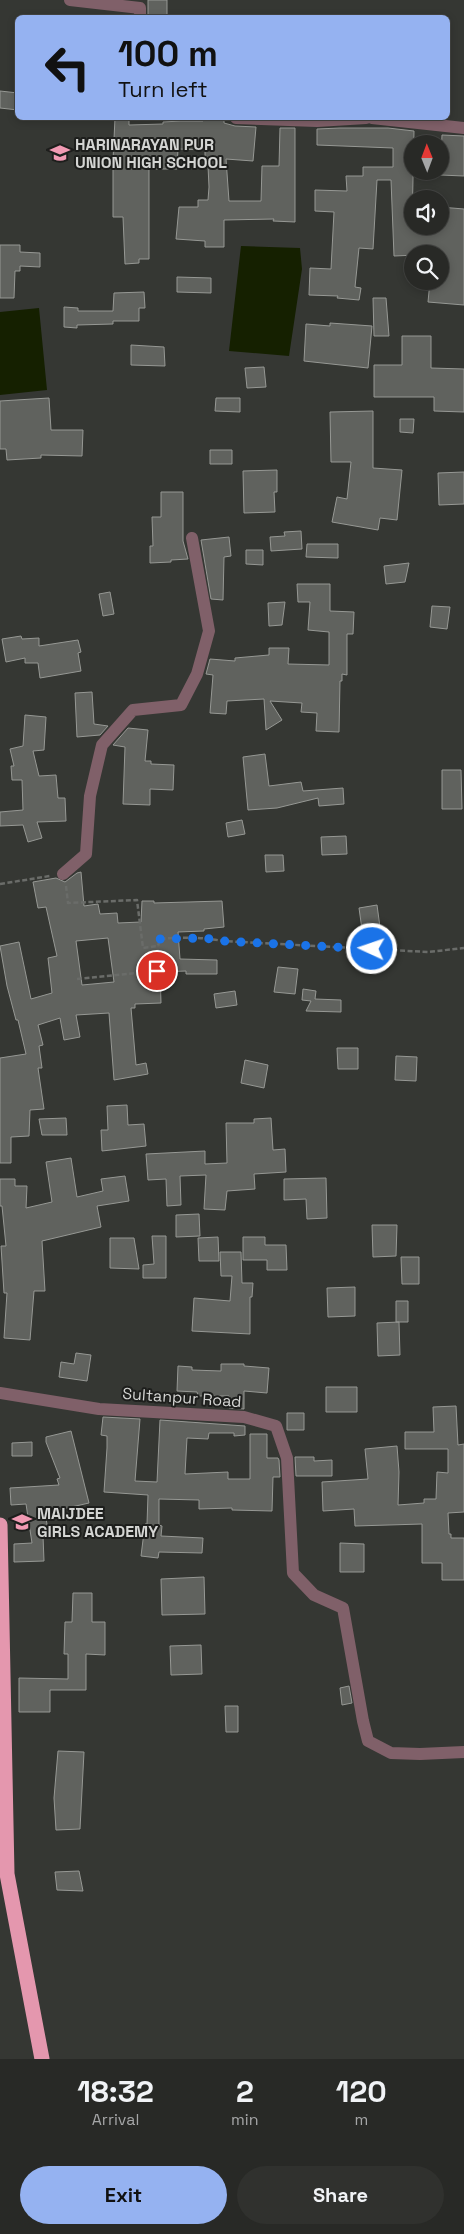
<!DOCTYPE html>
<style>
body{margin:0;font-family:"Space Grotesk",sans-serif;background:#30312e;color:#f1f3f6;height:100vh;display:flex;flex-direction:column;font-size:19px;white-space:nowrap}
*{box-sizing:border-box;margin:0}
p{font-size:16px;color:#a5a6a7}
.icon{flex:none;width:28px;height:28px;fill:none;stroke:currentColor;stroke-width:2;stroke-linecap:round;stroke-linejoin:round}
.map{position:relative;height:2059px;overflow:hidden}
.details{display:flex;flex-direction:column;background:#282926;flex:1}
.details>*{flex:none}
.hud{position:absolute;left:15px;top:15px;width:435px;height:105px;border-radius:8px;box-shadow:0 2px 8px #0003,0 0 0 1px #444543;background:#95b2f1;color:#111;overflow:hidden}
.needle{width:32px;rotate:359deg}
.controls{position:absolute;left:404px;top:135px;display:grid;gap:10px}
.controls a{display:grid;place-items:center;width:45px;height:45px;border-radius:50%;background:#282926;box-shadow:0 2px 8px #0003,0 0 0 1px #444543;font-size:25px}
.pin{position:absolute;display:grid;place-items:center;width:42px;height:42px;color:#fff;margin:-21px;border:2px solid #fff;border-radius:50%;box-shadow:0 1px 5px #0007}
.me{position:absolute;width:55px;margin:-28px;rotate:273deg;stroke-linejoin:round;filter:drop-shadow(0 0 4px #0008)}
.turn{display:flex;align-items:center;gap:18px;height:105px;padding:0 20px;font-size:22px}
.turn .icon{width:65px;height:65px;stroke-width:2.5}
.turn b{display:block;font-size:35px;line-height:42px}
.eta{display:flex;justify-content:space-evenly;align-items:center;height:85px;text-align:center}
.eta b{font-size:30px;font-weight:800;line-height:35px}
.button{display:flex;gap:10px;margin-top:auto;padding:10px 20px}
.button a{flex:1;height:58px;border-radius:30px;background:#95b2f1;color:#111;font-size:20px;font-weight:800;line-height:58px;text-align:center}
.button a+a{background:#30312e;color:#f1f3f6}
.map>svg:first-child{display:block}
.water{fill:#152000}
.building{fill:#60625e;stroke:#969894;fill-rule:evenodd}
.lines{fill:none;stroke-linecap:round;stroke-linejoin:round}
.path{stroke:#6a6c69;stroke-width:2.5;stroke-dasharray:5 2.5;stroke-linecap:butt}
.minor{stroke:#806069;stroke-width:12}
.highway{stroke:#e497ae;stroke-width:15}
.route{stroke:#1a73e8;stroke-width:9;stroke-dasharray:0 16.2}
.labels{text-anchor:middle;stroke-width:4;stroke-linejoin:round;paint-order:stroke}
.poi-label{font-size:16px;font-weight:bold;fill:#d4d5d3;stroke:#1d1e1c;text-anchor:start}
.street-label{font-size:16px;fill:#d4d5d3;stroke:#1d1e1c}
</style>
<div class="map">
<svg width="464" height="2059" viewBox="0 0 464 2059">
<rect width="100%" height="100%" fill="#353733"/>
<!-- water -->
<path class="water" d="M241 246 300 248 302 269 289 356 229 351Z
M39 308 47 390 0 395V312Z"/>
<!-- building -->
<path class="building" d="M148 0H167V18H148Z
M0 91 18 93V110L0 108Z
M115 118H129V125L163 124V122L181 121H203V119L224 120V123L235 126 256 127 253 161 226 159 229 201H261L262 166H279L280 128H295V222L273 221 274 219 224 220V247H205V241L176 239 179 207H198V200H208L209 187 208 166H205V150L178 149 177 169H149V259H139V263L125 264 123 217H113V160Z
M340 128H388L414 131 412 226H440V207L464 209V305L428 302 430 281H440V254L394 256 391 180H377L373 249 359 248 355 287 361 288 359 300 337 298 338 296 309 295 310 268 331 269 334 212 315 211V190L347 191 346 176H363V167H393V148L317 145V129Z
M442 135 464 136V176L440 175Z
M0 245H20V252L40 253V267L20 266V271H15L14 298H0Z
M177 277 211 278V293L177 292Z
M144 292 145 308H139V321H113V324L77 325V328L64 327V307L78 308V311H113L114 293Z
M373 298H386L389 336H374Z
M330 323 372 326 368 368 304 361 306 324 330 326Z
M402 336H431V368L464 369V412L434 411V397H374V365H402Z
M131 345 164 347 165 366 131 365Z
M264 367 266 387 247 388 245 368Z
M49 398 51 430H83L82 456 41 455V458L7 460 6 449H0V401Z
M216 398H240V412L215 411Z
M373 411V468L402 470 397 520 380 518 378 530 332 522 337 497 347 499 351 462H331L330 412Z
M400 419H414L413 433 400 432Z
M210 450H232V464H210Z
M277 470V492H274L275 512 244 513 243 471Z
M464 472V504L439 505 438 473Z
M161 492H183V541L188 559 171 560V562L150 563V546H153L152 517H161Z
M301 531 302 549 271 551 270 537 285 536 284 532Z
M229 537 231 556 224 557 223 600 211 599 201 540Z
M307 544H338V558L306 557Z
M246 550H263V565L246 564Z
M409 563 405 582 386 584 384 566Z
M297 584H330V611L354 612 353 634H347V675L342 674V681H340L339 732 316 731 317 713 301 712 302 703 270 701 282 720 266 730 264 699 227 701 226 714 210 713 213 675 206 674 210 659 235 661V658L269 655V648H289L288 664 329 665V632L308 630 310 602H298Z
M110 592 114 614 103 616 99 594Z
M285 602 282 625 269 626 268 603Z
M432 606 450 607 447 629 430 627Z
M21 636 22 639 39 638V646L78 640 81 652 78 653 81 671 40 678 38 663H25V658L6 662 2 639Z
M92 692 94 724 108 726 100 735 77 737 75 693Z
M25 715 46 717 44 750 33 751 39 776 56 775 58 798H65L66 821 37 822 42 838 28 842 23 825 0 826V812L23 810 22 780H12L11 766H14L10 749 23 746Z
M128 728 148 730 145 761H151V764L174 765 173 790 150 789V805L123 804 125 747 113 745Z
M265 754 269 786 301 782 303 791 343 788 344 804 319 806 318 798 277 808 248 810 243 757Z
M442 770H461L462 809H442Z
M242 820 245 834 228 837 226 823Z
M346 836 347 854 322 855 321 837Z
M265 855H283L284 871 266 872Z
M81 872 84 906 98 904 100 914 117 913 118 923 141 922 142 901H154V903L222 901 224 927 204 929V931L178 932 180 959 217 960V974H186V971L160 972 161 1003 135 1004V1008H131L136 1065 146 1063 148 1074 114 1080 109 1013 76 1015 80 1037 64 1040 60 1018 38 1025 43 1045 39 1046 42 1068H38L44 1109 30 1110 29 1136 11 1137V1163H0V1058L26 1054 18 1020H16L7 986 0 946 19 942 31 999 52 993 48 958 57 956 46 907 38 908 33 882 56 878 65 882 77 873ZM108 938 114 982 82 985 76 941Z
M377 905 382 942 364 944 359 908Z
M278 967 298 969 295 994 274 992Z
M303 989 316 991 315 999 341 1000V1012L306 1011 311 1001 302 1000Z
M235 991 237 1005 216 1008 214 994Z
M337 1048H358V1069H338Z
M396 1056 417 1057 416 1081 395 1080Z
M245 1060 268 1065 264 1088 241 1083Z
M127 1105 128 1125 144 1124 146 1146 102 1151 101 1130H108L107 1106Z
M66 1118 67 1135H42L39 1119Z
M271 1118 273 1150 285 1149 286 1172 254 1174 255 1189 227 1191 225 1210 204 1209 206 1175 180 1176 181 1205 167 1206 166 1179 148 1180 146 1154 205 1151V1164L227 1163 226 1123H254V1119Z
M71 1158 77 1197 103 1191 101 1179 125 1176 129 1201 97 1206 101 1227 42 1241 45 1291H34L30 1340 4 1338 7 1293H4L1 1246H6L2 1206H0V1179H15V1186H27L26 1208 52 1202 46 1162Z
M326 1178 327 1218 307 1219 306 1199 284 1200V1179Z
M199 1214 200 1236 176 1237V1215Z
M372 1225H397L396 1256 373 1257Z
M152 1236H166V1278H143V1265L154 1264Z
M218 1237 219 1261H199L198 1238Z
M243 1237H265V1245H286L287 1270H267V1260H243Z
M110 1238H134L139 1269 110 1268Z
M220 1252H241L242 1283H253L252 1297H250V1334L192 1331 194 1298 230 1301 232 1276H221Z
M401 1257H419V1284H402Z
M355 1287V1316L328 1317 327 1288Z
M396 1301H408V1322H396Z
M399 1322 400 1355 378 1356 377 1323Z
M76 1353 91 1355 87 1381 59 1377 61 1362 74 1364Z
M221 1364H244V1366L269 1368 267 1393 244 1391V1409L229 1408V1396H198L197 1392 177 1391 178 1366 192 1367V1370L221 1371Z
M326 1387H357V1412H326Z
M456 1406 458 1445 464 1444V1512L448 1513 449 1534H451V1538H464V1580H442V1563H422V1524L355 1526 354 1509 323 1511 322 1482 368 1479 365 1449 397 1446 399 1472 398 1505 424 1503V1499H436L437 1472 448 1473V1449H405V1432H434L433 1407Z
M287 1413H304V1430H287Z
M103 1417 140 1419 135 1481 157 1482 160 1420 245 1426V1435L234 1436V1433H209L208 1439 187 1438 185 1474 228 1472V1479H250V1434H267V1458H278L279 1460 280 1477H273L272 1511 232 1510V1508L199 1509V1500L159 1499V1525L162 1526 161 1536 203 1538 202 1553 159 1552 158 1558 141 1556 145 1524H147L148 1495 104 1492 107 1448V1436L101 1435Z
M71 1431 89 1503 45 1513 49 1535 43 1536 44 1561 14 1562V1544L32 1543 26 1504 11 1505 10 1488 59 1485 57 1479 60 1478 46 1442V1437Z
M32 1442V1456H12V1443Z
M295 1457H314V1461L332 1460V1476H296Z
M340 1543 364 1544V1572H340Z
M204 1577 205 1614 162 1615 161 1579Z
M73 1593H92V1622H105V1655L86 1654V1690H50V1712H19V1678L68 1679V1654H64L65 1622H72Z
M201 1645 202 1674 171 1675 170 1646Z
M349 1686 352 1703 342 1705 340 1688Z
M225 1706H238V1732H226Z
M58 1751 84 1752 80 1829 56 1830 54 1798Z
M79 1871 83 1891 57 1890 55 1872Z"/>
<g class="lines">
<!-- path -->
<path class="path" d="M0 884 50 876
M66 886 68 903 137 900 143 948 158 946 160 939C181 937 201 937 223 941L428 952 464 948
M77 979 157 971 158 946"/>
<!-- minor -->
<path class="minor" d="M70 0 140 8V18
M236 118 317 121 366 118
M372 118 464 128
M63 874 86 854 90 796 102 745 133 710 181 705 197 674 209 631 192 538
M0 1393 99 1409 244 1417 276 1426 287 1458 293 1573 314 1595 343 1608 363 1721 368 1741 391 1753 420 1754 464 1752"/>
<!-- highway -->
<path class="highway" d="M0 1525 7 1874 42 2059"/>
</g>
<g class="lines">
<!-- route -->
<path class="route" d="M157 971 160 939 205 938 223 941 372 949"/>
</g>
<!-- icons -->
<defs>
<symbol id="school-bare" viewBox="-9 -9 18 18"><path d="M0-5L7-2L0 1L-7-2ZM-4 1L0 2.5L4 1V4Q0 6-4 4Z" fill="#f19ab3" stroke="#1d1e1c" stroke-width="2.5" paint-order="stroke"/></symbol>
</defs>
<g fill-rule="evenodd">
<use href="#school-bare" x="46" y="139" width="28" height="28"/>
<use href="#school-bare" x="8" y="1508" width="28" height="28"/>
</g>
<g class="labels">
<!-- poi labels -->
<g class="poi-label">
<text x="75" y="150">HARINARAYAN PUR<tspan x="75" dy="18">UNION HIGH SCHOOL</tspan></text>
<text x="37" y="1519">MAIJDEE<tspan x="37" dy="18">GIRLS ACADEMY</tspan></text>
</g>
<!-- street labels -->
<g class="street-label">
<text transform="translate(182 1397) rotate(4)" y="6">Sultanpur Road</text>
</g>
</g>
</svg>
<div class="controls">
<a><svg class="needle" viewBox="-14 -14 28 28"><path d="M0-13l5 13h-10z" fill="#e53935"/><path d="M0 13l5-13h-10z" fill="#a5a6a7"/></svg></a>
<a><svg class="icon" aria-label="sound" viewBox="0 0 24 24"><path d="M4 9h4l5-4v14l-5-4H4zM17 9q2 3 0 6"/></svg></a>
<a><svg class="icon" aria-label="search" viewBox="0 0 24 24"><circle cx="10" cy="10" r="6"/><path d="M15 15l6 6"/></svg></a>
</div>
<div class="pin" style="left:157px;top:971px;background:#d93025"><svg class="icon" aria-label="arrive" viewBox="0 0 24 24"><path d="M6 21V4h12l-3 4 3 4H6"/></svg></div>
<svg class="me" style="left:372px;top:949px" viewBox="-20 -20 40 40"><circle r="17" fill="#1a73e8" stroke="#fff" stroke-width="3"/><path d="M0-11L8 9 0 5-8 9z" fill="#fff"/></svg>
<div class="hud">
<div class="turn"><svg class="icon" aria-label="left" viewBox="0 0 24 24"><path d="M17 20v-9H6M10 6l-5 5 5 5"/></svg><div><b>100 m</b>Turn left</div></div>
</div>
</div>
<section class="details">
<div class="eta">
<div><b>18:32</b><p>Arrival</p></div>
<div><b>2</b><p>min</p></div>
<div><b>120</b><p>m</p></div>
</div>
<div class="button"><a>Exit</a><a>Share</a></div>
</section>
